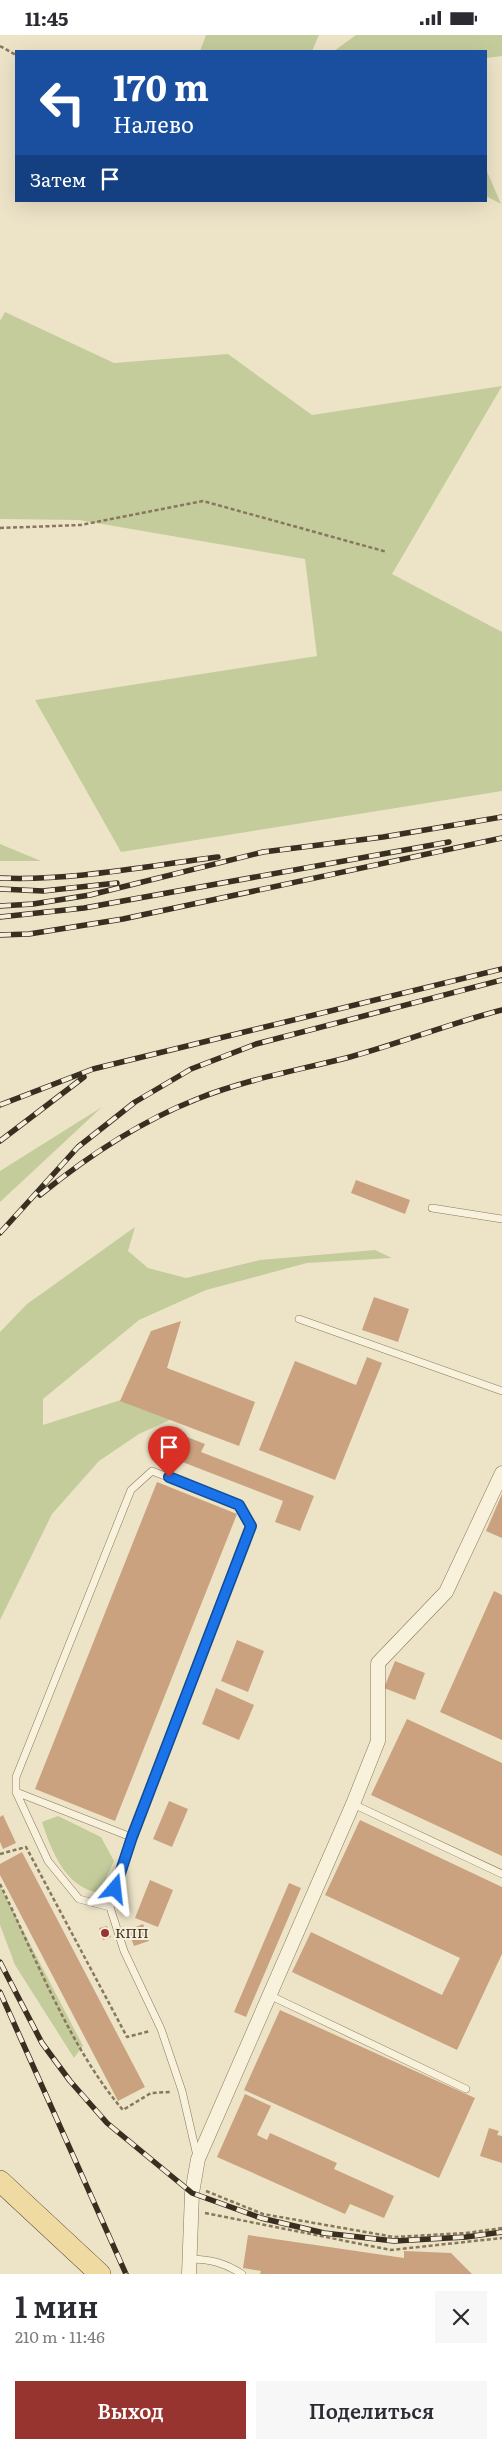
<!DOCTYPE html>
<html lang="ru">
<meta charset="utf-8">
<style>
body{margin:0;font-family:Literata,serif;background:#f7f7f7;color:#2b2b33;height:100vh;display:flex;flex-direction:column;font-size:19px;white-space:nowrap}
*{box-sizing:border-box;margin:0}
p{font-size:16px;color:#7c7c81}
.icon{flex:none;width:28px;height:28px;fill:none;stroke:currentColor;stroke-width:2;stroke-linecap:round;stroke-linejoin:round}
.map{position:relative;height:2239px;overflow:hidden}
.drawer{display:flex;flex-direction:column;background:#fff;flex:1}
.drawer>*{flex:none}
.guide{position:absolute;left:15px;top:15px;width:472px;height:152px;border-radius:0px;box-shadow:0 5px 20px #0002;background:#1a4fa0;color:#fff;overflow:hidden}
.pin{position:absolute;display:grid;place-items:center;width:42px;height:42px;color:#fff;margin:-51px -21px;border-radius:50% 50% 50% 0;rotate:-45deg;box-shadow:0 0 5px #0007}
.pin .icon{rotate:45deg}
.me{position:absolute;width:55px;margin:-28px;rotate:17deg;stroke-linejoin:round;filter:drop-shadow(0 0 4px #0008)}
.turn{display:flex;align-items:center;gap:18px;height:105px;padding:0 15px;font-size:22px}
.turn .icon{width:65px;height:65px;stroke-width:2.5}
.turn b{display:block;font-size:35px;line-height:42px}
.then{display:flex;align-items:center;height:48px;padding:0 15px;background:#0003;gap:10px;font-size:19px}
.round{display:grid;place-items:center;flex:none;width:52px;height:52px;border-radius:0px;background:#f7f7f7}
.headline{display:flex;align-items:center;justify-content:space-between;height:85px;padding:0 15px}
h1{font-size:30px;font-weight:600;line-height:38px}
.button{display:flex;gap:10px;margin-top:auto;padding:10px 15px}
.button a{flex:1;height:58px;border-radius:0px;background:#97342f;color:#fff;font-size:20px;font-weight:600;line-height:58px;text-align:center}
.button a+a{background:#f7f7f7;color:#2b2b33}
.status{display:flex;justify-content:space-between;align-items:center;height:35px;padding:0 25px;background:#fff;direction:ltr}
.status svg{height:14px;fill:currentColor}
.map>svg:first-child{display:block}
.green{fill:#c4cc9c}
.building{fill:#caa27f}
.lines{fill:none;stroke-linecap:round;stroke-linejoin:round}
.service-casing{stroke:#89775d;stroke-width:8}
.minor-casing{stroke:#89775d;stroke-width:15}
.primary-casing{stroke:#574531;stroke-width:22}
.path{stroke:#89775d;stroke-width:2.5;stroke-dasharray:4 2.5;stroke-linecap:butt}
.service{stroke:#f8f1dc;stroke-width:7}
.minor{stroke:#f8f1dc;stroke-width:14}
.primary{stroke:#efdba2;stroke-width:21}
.rail-casing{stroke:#3a2e21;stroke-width:5.5}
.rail{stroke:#f5eed8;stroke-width:4;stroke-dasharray:11;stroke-linecap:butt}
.route-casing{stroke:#114b97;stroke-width:12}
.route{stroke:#1a73e8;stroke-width:9}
.poi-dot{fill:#97342f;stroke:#f5eed8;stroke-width:2}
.labels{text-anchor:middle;stroke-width:4;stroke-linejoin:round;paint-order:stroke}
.poi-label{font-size:14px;fill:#3a2e21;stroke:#f5eed8;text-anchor:start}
</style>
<div class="status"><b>11:45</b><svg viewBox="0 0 49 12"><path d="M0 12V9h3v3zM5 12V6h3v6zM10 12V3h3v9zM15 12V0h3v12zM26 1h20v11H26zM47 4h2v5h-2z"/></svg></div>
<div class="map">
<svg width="502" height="2239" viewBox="0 0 502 2239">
<rect width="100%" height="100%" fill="#ede4c8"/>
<!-- green -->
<path class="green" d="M206 0H319L312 16H200Z
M356 0H502V21L486 23V16H334Z
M486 134 501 169 486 161Z
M5 277 114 328 228 319 312 380 502 351 392 539 502 597V756L121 817 35 665 317 621 305 524 79 485 0 484V286Z
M0 809 41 826H0Z
M102 1072 0 1167V1136Z
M135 1192 128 1216 148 1233 186 1243 260 1225 375 1215 392 1223 307 1228 206 1255 139 1285 43 1364V1390L127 1363 172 1384 139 1399 99 1426 52 1479 0 1585V1297L27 1269Z
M58 1781 101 1802 114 1826 99 1858C65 1852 52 1817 42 1787Z
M0 1851 83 2011 74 2023 15 1930 0 1890Z"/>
<!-- building -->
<path class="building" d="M356 1145 410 1165 405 1179 351 1158Z
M374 1262 409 1274 398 1307 362 1295Z
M181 1286 167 1333 255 1367 239 1411 120 1366 151 1296Z
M367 1322 382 1328 335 1445 259 1415 295 1326 356 1350Z
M164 1393 205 1409 201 1417 314 1461 300 1496 275 1487 283 1466 154 1416Z
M157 1447 237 1479 115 1786 35 1754Z
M502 1459V1503L486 1496Z
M494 1556 502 1560V1705L440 1677Z
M237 1605 264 1616 248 1657 221 1646Z
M395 1626 425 1638 415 1665 384 1653Z
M216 1653 254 1670 239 1705 202 1689Z
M407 1684 502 1728V1821L371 1760Z
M169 1766 188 1774 172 1812 153 1804Z
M3 1780 16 1808 3 1814 0 1807V1782Z
M360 1785 502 1852V1919L457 2015 292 1937 311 1897 442 1960 460 1923 325 1860Z
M22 1817 145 2052 118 2066 0 1840V1829Z
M150 1845 173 1855 158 1892 135 1883Z
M289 1848 301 1853 246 1982 234 1977Z
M143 1889 149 1906 134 1911 128 1895Z
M107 1891 111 1902 103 1905 99 1893Z
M280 1975 475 2063 439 2143 244 2055Z
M245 2059 271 2071 257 2100 267 2105 270 2098 337 2128 334 2134 394 2161 384 2183 350 2169 345 2179 217 2122Z
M489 2093 499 2096 497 2100 502 2101V2128L480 2121Z
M248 2200 404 2223V2216L451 2218 472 2239H260L261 2236 243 2233Z"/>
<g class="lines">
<defs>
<path id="service" d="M432 1173 502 1184
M299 1284 502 1356
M16 1757 131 1802
M353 1769 502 1839
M110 1872 79 1864 48 1826 16 1757V1742L131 1455 152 1436 239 1470 251 1491 131 1802 110 1872 124 1916 161 1994 182 2056 197 2121
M269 1960 466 2054
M189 2224C210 2224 225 2228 242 2239"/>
<path id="minor" d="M189 2239 192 2158 198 2124 353 1769 378 1706V1628L446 1557 502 1438"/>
<path id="primary" d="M0 2146 100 2239"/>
</defs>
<!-- service casing -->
<use href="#service" class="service-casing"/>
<!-- minor casing -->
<use href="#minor" class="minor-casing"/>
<!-- primary casing -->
<use href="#primary" class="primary-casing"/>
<!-- path -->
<path class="path" d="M0 11 16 20
M0 493 81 490 203 466 387 517
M0 1819 26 1812 127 2002 150 1996
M0 1849C35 1921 71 2015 123 2075L151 2058 170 2057
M206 2156 263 2179 394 2202 466 2198 502 2193
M205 2178 391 2215 502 2203"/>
<!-- service -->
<use href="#service" class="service"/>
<!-- minor -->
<use href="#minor" class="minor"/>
<!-- primary -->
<use href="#primary" class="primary"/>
<defs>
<path id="rail" d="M0 843C72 846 147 831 218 822
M0 854 43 856 117 848
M0 871 33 869 90 860 263 817 383 802 502 782
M0 882 84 873 449 807
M0 900 29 899 123 884 502 803
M0 1070 93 1034 502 934
M0 1106 84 1042
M40 1160C88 1121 139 1087 197 1064 247 1044 299 1035 350 1022 401 1008 451 988 502 975
M0 1198 78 1112 135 1067 191 1034 256 1009 502 945
M0 1927 42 2008 70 2046 107 2088 192 2158 261 2183 324 2198 394 2206 466 2202 502 2197
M0 1957 126 2239"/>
</defs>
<!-- rail casing -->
<use href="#rail" class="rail-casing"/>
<!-- rail -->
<use href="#rail" class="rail"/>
</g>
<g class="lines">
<defs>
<path id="route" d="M115 1854 132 1802 251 1491 239 1470 169 1442"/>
</defs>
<!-- route casing -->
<use href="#route" class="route-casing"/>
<!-- route -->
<use href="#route" class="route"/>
</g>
<!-- markers -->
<circle class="poi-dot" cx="105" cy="1898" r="5"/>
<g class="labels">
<!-- poi labels -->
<g class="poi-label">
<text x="115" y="1903">КПП</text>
</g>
</g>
</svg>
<div class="pin" style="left:169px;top:1442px;background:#d93025"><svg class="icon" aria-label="arrive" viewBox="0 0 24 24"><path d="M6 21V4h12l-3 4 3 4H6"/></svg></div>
<svg class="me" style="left:115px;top:1854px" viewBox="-20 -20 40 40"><path d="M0-17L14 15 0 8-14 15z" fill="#1a73e8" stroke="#fff" stroke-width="4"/></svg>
<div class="guide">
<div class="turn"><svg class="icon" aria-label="left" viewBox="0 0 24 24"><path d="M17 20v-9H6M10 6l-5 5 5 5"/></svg><div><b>170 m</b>Налево</div></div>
<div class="then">Затем<svg class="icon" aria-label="arrive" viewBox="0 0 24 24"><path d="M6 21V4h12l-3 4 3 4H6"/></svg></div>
</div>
</div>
<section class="drawer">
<div class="headline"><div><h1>1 мин</h1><p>210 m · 11:46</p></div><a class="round"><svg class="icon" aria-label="close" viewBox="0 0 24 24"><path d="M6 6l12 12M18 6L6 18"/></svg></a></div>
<div class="button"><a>Выход</a><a>Поделиться</a></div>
</section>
